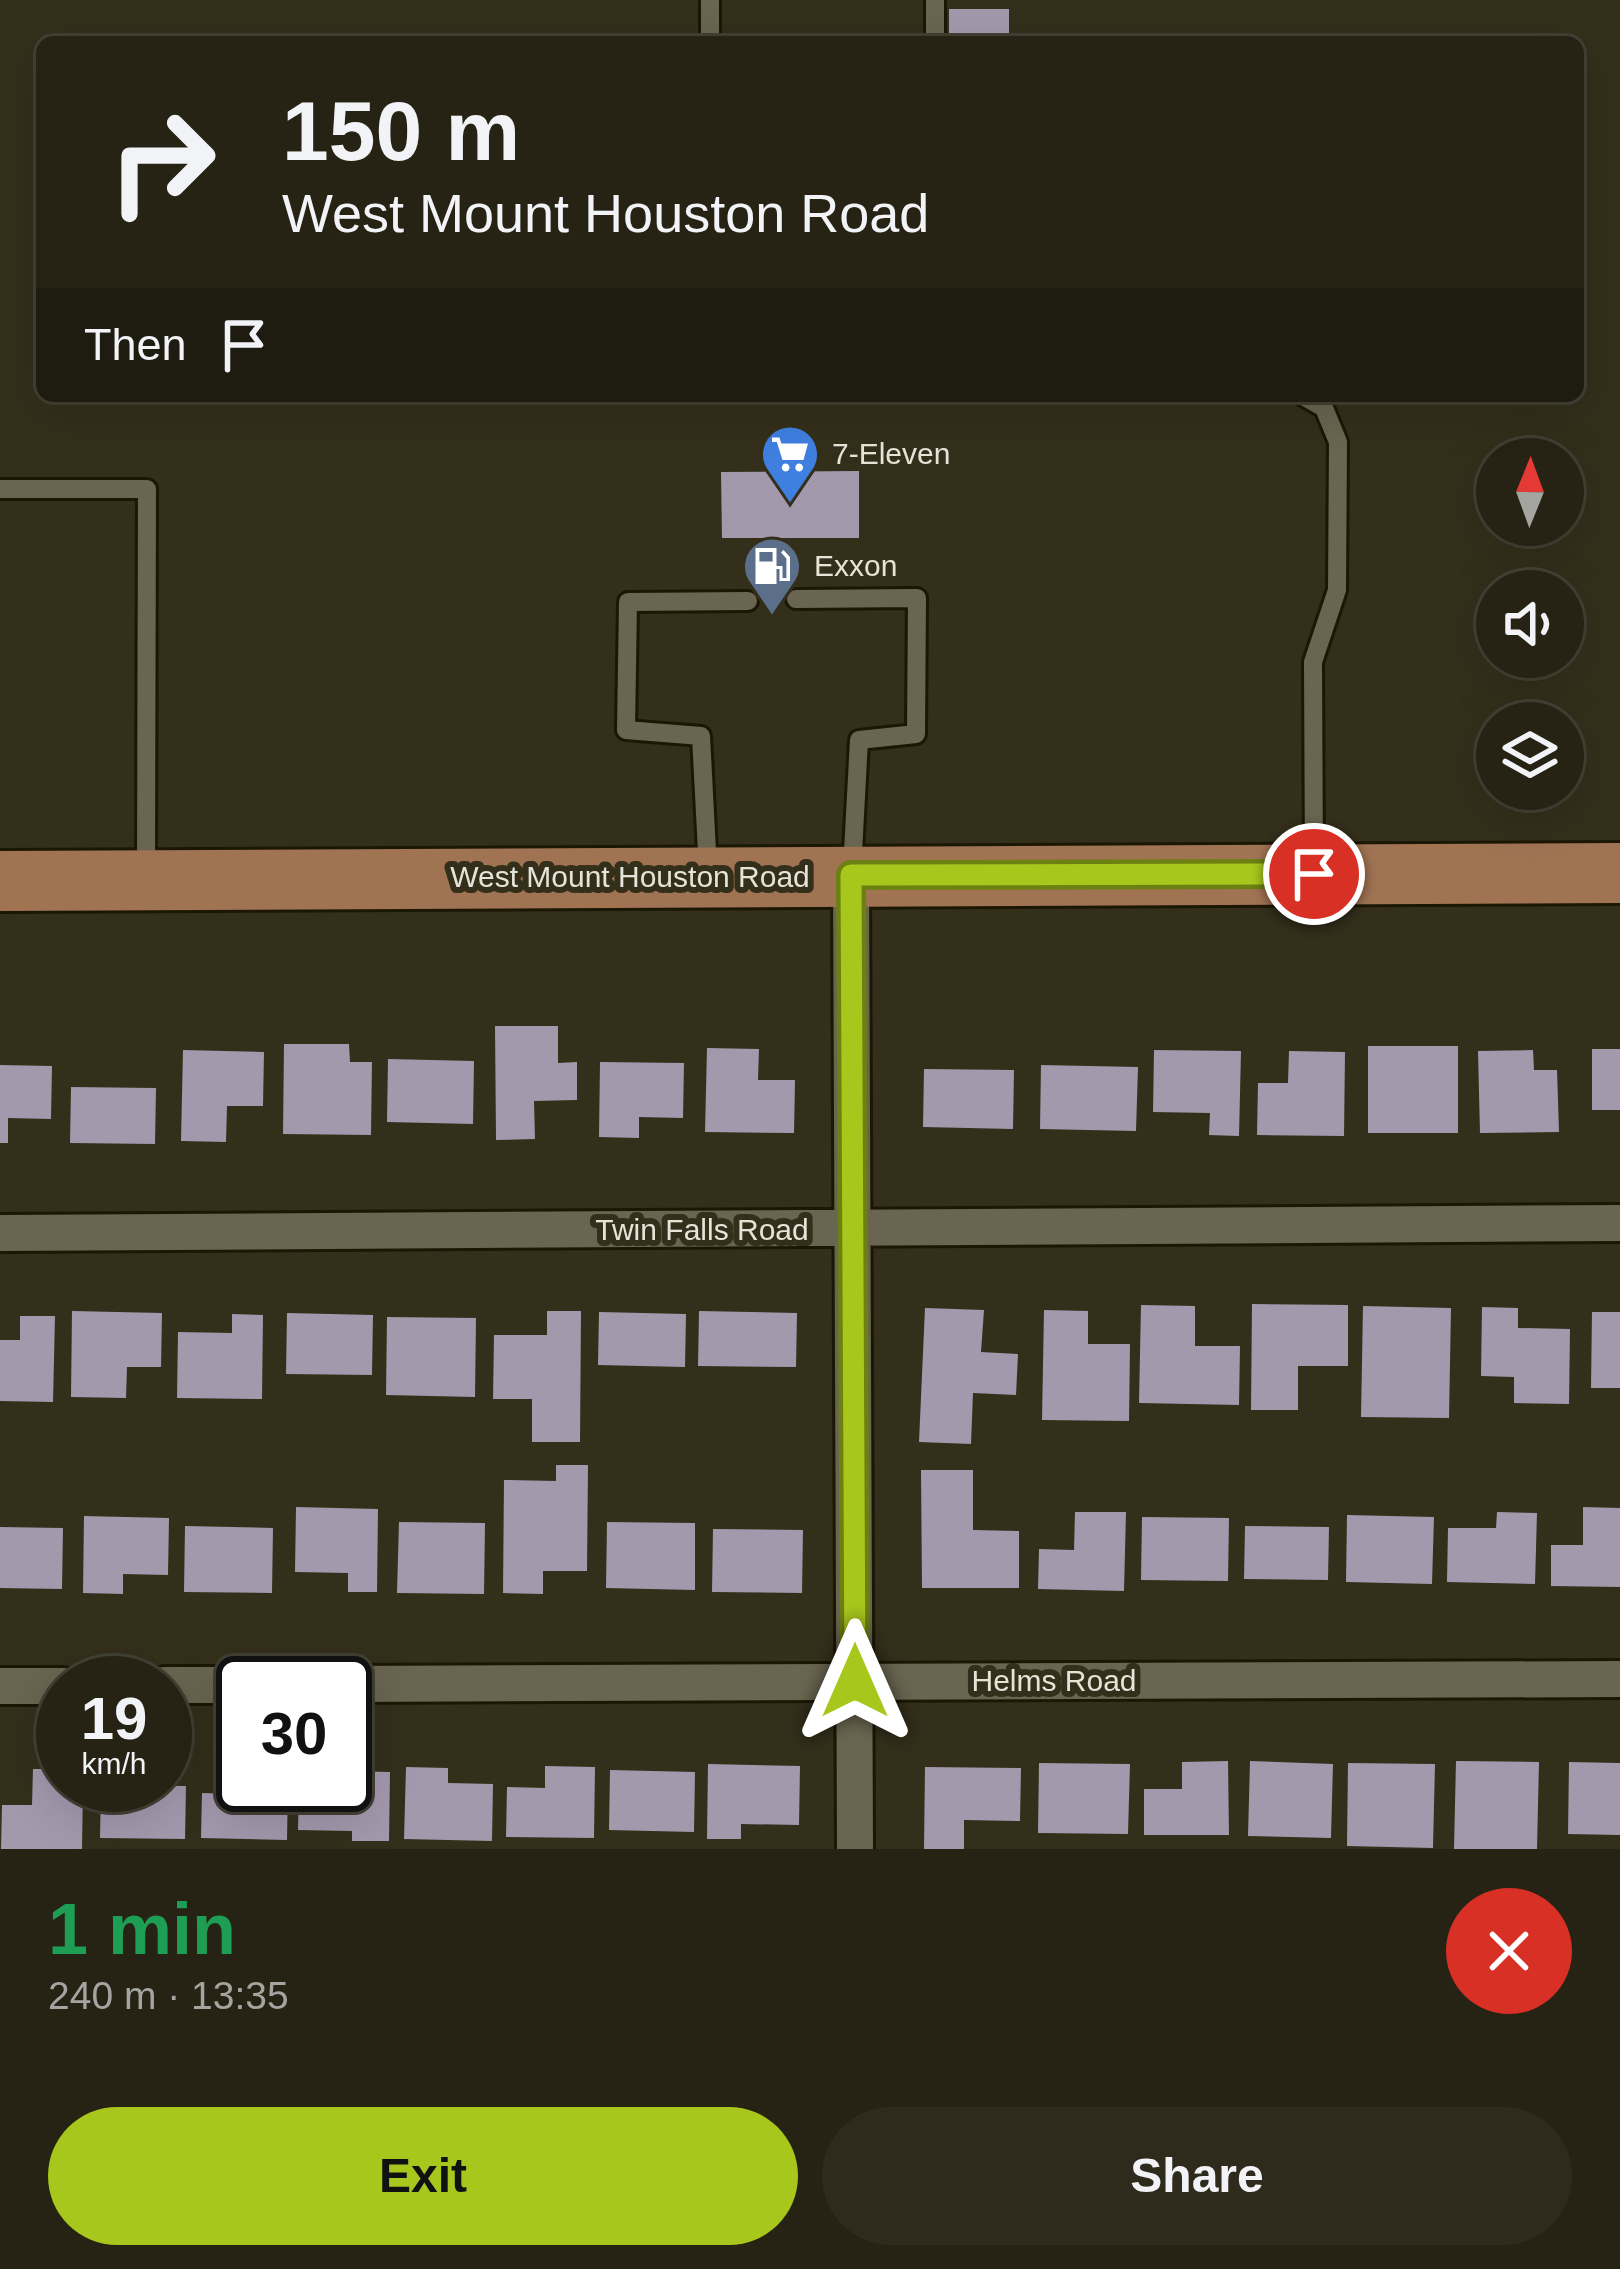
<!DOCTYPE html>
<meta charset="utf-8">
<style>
body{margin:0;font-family:Helvetica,sans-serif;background:#2e2b1d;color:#f1f3f6;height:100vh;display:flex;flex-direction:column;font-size:45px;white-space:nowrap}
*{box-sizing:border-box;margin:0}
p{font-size:39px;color:#a4a4a0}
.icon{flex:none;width:66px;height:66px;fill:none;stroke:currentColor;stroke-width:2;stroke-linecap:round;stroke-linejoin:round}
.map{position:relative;height:1849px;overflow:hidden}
.side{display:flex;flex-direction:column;background:#262314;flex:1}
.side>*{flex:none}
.top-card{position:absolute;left:36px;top:36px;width:1548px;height:366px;border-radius:18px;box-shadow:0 12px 48px #0002,0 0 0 3px #424034;background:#262314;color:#f1f3f6;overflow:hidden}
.needle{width:78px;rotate:1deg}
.controls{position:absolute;left:1476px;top:438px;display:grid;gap:24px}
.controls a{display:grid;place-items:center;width:108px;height:108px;border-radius:50%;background:#262314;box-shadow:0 12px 48px #0002,0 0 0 3px #424034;font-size:60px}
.speed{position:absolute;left:36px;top:1656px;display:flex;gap:24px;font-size:60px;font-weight:700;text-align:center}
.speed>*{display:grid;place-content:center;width:156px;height:156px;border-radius:50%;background:#262314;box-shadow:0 12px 48px #0002,0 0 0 3px #424034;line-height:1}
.speed small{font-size:30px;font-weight:400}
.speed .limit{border:6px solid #111;border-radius:18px;background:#fff;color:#111}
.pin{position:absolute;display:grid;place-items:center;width:102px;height:102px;color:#fff;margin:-51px;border:6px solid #fff;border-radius:50%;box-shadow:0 3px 12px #0007}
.me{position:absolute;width:132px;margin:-66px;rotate:0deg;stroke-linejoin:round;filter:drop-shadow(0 0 9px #0008)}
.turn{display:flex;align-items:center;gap:42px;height:252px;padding:0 48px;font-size:54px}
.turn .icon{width:156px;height:156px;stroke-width:2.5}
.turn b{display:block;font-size:84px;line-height:102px}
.then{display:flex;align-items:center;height:114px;padding:0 48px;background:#0003;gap:24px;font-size:45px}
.round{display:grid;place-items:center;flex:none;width:126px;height:126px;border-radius:63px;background:#2e2b1d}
.head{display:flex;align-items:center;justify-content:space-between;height:204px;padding:0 48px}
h1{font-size:72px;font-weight:800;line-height:90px;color:#1e9e55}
.button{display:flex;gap:24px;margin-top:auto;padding:24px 48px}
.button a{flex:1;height:138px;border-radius:72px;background:#a8c71d;color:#111;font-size:48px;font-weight:800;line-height:138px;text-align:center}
.button a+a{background:#2e2b1d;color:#f1f3f6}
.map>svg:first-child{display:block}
.building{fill:#a498ad}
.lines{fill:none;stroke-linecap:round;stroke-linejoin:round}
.service-casing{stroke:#1b1705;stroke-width:24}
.minor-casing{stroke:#1b1705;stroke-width:42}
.primary-casing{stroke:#1b1705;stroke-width:66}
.service{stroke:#696550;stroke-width:18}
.minor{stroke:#696550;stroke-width:36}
.primary{stroke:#a07353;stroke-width:60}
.route-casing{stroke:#6d8113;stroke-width:30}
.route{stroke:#a8c71d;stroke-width:21}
.labels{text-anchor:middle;stroke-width:12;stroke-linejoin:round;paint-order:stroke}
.poi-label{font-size:30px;fill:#e6e4d8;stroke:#332f1b;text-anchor:start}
.street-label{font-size:30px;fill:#e6e4d8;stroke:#332f1b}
</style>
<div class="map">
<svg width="1620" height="1849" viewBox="0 0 1620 1849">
<rect width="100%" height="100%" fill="#332f1b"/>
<!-- building -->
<path class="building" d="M949 9H1009V42H949Z
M859 471V538H722L721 472Z
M495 1026H558V1063L577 1062V1100L534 1101 535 1139 496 1140Z
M284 1044H349L350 1062H372L371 1135 283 1134Z
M1368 1046H1458V1133H1368Z
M707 1048 759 1049 758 1080H795L794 1133 705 1132Z
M1592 1049H1620V1110H1592Z
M183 1050 264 1052 263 1106H227L226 1142 181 1141Z
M1154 1050 1241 1051 1239 1136 1209 1135 1210 1113 1153 1112Z
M1533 1050 1534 1070H1557L1559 1132 1480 1133 1478 1051Z
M1289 1051 1345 1052 1344 1136 1257 1135 1258 1083H1288Z
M388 1059 474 1061 473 1124 387 1122Z
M600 1062 684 1063 683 1118 639 1117V1138L599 1137Z
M0 1065 52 1066 51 1119 8 1118V1143H0Z
M1041 1065 1138 1067 1136 1131 1040 1129Z
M924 1069 1014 1070 1013 1129 923 1127Z
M71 1087 156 1088 155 1144 70 1143Z
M1252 1304 1348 1305V1366H1298V1410H1251Z
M1141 1305 1195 1306V1346H1240L1239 1405 1139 1403Z
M1363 1306 1451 1308 1449 1418 1361 1417Z
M1482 1307 1518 1308V1328L1570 1329 1569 1404 1514 1403V1377L1481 1376Z
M925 1308 984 1310 981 1352 1018 1354 1016 1395 973 1393 971 1444 919 1442Z
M1044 1310 1088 1311V1344H1130L1129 1421 1042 1420Z
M72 1311 162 1313 161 1367H127L126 1398 71 1397Z
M547 1311H581L580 1442H532V1399H493L494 1335H547Z
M699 1311 797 1313 796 1367 698 1366Z
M599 1312 686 1314 685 1367 598 1365Z
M1592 1312H1620V1388H1591Z
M287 1313 373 1315 372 1375 286 1374Z
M232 1314 263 1315 262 1399 177 1398 178 1332 232 1333Z
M20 1316H55L53 1402 0 1401V1340H20Z
M387 1317 476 1318 475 1397 386 1395Z
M556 1465H588L587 1571H543V1594L503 1593 504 1480 556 1481Z
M921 1470H973V1530L1019 1531V1588H922Z
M296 1507 378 1509 377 1592H348V1573L295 1572Z
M1583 1507 1620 1508V1587L1551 1586V1545H1583Z
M1075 1512H1126L1124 1591 1038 1589 1039 1549 1074 1550Z
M1497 1512 1537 1513 1535 1584 1447 1582 1448 1528H1496Z
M1347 1515 1434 1517 1432 1584 1346 1582Z
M84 1516 169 1518 168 1575 123 1574V1594L83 1593Z
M1142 1517 1229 1518 1228 1581 1141 1580Z
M399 1522 485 1523 484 1594 397 1593Z
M607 1522 695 1523V1590L606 1588Z
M185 1526 273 1528 272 1593 184 1592Z
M1245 1526 1329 1527 1328 1580 1244 1579Z
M0 1527 63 1528 62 1589 0 1588Z
M713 1529 803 1530 802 1593 712 1592Z
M1228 1761 1229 1835H1144V1789H1182V1762Z
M1250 1761 1333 1764 1331 1838 1248 1836Z
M1456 1761 1539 1762 1537 1849H1454Z
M1569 1762 1620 1763V1835L1568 1834Z
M1039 1763 1130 1764 1128 1834 1038 1833Z
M1348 1763 1435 1764 1433 1848 1347 1846Z
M708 1764 800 1766 799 1825 741 1824V1839H707Z
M545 1766 595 1767 594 1838 506 1837 507 1787 545 1788Z
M406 1767 448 1768V1783L493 1784 492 1841 404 1839Z
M925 1767 1021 1768 1020 1821 964 1820V1849H924Z
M236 1768H243V1785H288L287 1840 201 1838 202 1793 236 1794Z
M33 1769H63V1785H83L82 1849H1L2 1805H32Z
M610 1770 695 1772 694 1832 609 1830Z
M345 1771 390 1772 389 1841H352V1831L298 1830 299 1785H345Z
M101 1785 186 1786 185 1839 100 1838Z"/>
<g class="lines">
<defs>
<path id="service" d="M935 0V42
M710 42V0
M1303 396 1324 408 1338 442 1337 590 1313 662 1314 869
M0 489H147L146 869
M796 599 917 598 916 734 859 740 852 871
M708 871 701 736 626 730 628 602 748 601"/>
<path id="minor" d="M851 875 855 1849
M0 1233 1620 1223
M345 1684 1620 1679
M165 1685H243
M0 1686H63"/>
<path id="primary" d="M0 881 1620 873"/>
</defs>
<!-- service casing -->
<use href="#service" class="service-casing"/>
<!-- minor casing -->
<use href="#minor" class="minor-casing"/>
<!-- primary casing -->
<use href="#primary" class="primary-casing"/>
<!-- service -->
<use href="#service" class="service"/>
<!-- minor -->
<use href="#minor" class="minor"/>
<!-- primary -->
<use href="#primary" class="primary"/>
</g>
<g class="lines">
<defs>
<path id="route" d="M855 1681 851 875 1314 874"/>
</defs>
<!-- route casing -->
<use href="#route" class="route-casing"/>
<!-- route -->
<use href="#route" class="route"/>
</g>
<!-- icons -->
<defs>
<symbol id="supermarket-pin" viewBox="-11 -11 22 30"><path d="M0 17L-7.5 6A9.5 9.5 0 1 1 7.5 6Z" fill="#3f7fe0" stroke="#332f1b"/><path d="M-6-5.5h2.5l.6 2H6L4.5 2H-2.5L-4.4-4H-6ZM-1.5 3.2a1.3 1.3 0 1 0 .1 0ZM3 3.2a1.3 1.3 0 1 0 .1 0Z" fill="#fff"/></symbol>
<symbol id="fuel-pin" viewBox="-11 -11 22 30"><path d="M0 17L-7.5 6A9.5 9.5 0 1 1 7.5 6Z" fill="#5c6f8a" stroke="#332f1b"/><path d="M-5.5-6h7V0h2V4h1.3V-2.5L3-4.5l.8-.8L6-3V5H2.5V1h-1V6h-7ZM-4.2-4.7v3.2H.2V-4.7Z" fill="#fff"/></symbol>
</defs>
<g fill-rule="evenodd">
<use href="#supermarket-pin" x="757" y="421" width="66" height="90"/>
<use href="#fuel-pin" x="739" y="533" width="66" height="90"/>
</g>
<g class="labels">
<!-- poi labels -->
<g class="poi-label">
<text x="832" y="464">7-Eleven</text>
<text x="814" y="576">Exxon</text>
</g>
<!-- street labels -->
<g class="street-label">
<text x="630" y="887">West Mount Houston Road</text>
<text x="702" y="1240">Twin Falls Road</text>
<text x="1054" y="1691">Helms Road</text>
</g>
</g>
</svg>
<div class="controls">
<a><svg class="needle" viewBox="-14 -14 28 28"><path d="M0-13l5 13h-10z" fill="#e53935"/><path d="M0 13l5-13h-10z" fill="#a4a4a0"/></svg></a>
<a><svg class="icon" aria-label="sound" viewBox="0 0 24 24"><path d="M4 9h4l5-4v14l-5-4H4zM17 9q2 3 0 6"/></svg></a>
<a><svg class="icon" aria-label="layers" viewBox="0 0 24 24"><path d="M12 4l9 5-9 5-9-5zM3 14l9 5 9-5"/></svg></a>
</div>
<div class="speed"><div>19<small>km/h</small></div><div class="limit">30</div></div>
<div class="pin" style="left:1314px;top:874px;background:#d93025"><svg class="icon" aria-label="arrive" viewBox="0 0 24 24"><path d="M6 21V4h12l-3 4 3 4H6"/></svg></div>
<svg class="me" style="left:855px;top:1681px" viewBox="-20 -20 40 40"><path d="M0-17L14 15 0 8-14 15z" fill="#a8c71d" stroke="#fff" stroke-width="4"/></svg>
<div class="top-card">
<div class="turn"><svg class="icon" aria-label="right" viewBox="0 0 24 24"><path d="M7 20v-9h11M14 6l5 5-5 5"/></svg><div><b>150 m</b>West Mount Houston Road</div></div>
<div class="then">Then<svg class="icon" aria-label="arrive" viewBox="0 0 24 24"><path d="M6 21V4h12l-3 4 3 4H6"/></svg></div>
</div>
</div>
<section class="side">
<div class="head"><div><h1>1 min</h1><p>240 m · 13:35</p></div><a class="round" style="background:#d93025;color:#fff"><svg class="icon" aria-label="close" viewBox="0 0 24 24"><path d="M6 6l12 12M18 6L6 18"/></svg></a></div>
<div class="button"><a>Exit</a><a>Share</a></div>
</section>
